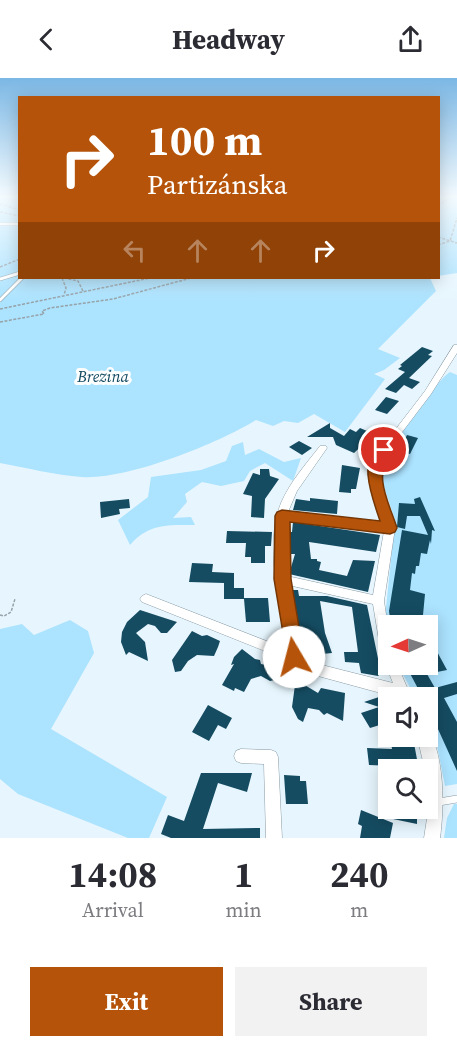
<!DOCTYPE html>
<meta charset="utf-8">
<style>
body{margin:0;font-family:"Source Serif 4",serif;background:#f2f2f3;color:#2b2b33;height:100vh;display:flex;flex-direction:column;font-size:22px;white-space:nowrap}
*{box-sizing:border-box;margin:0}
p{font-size:20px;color:#7c7c81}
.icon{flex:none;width:33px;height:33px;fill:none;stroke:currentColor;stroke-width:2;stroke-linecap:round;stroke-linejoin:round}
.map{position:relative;height:760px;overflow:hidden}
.sheet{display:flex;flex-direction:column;background:#fff;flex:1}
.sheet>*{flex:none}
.top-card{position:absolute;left:18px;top:18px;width:422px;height:183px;border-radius:0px;box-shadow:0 3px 15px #0003;background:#b45309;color:#fff;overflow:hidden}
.needle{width:39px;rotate:267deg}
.controls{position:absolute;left:378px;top:537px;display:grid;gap:12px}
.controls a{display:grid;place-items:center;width:60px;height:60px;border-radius:0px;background:#fff;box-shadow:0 3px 15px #0003;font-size:30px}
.pin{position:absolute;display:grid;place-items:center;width:51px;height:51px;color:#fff;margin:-26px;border:3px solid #fff;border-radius:50%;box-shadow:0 2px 6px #0007}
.me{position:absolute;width:66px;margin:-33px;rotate:352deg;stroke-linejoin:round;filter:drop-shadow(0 0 4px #0008)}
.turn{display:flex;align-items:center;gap:21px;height:126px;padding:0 30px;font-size:27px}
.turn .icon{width:78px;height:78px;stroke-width:2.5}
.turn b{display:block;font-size:42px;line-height:51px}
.lanes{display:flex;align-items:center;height:57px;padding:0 30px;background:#0003;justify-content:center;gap:30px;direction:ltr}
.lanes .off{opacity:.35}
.eta{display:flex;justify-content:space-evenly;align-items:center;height:102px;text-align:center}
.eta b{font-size:36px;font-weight:700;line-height:42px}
.button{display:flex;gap:12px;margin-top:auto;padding:12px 30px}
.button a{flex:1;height:69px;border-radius:0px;background:#b45309;color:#fff;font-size:24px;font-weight:700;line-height:69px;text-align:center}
.button a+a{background:#f2f2f3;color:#2b2b33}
header{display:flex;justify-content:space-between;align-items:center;height:78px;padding:0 30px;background:#fff;font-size:27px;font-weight:700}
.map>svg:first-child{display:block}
.green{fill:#ace3ff}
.building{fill:#154c62}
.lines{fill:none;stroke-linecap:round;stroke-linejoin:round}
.service-far1-casing{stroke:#8a9ba4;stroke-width:4}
.service-casing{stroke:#8a9ba4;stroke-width:8}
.minor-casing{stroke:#8a9ba4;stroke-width:1}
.path{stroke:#96a2a8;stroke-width:1.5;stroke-dasharray:3 1.5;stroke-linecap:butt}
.service-far1{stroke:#fff;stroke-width:3}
.service{stroke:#fff;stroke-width:7}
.minor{fill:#fff;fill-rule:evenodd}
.route{fill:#b45309;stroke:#753606;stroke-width:1.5}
.labels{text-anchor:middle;stroke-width:6;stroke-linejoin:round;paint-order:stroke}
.park-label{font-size:16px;font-style:italic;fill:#124a62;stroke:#fff}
</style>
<header><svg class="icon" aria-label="back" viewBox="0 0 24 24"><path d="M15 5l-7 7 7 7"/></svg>Headway<svg class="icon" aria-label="share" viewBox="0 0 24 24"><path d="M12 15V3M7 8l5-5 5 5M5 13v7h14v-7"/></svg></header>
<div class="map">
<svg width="457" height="760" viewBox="0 0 457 760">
<rect width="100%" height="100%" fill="#e7f6fe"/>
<!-- green -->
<path class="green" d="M0 118H19L20 200H430L436 213 378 271 400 280 384 292 374 296 385 301 345 354 314 336 298 345 284 343 273 348 256 342C217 366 127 402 82 399 55 397 27 390 0 385Z
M438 118H457V195L438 198Z
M450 294 457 297V706L445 708 436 663 428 645V620L415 619 398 587 428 586V548H388V558L385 540 395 442 380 397C385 377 433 305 450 294Z
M243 364 245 377 259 371 284 384 301 380 293 403 265 385 250 393 244 403 221 408 202 404 185 416 187 424 173 440 191 439 195 447C168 447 149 445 130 467L118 442 148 419 151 399 201 392 226 383 232 368Z
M70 542 88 553 94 575 51 651 167 719 149 760H128L18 716 0 701V551L22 546 34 557Z
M454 726H457V760H444L447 740Z"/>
<!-- building -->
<path class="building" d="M422 269 433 273 428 277 432 278 409 300 420 304 412 311 404 307 396 315 385 311 405 294 398 291 402 288 400 287Z
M386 319 399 323 387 336 375 332Z
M330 345V350L344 358 350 351 356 354 360 350 374 356 354 375 336 367 333 359H307Z
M407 357 418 360 410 376 399 373Z
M299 363 312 370 302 377 289 369Z
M342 387 360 390 356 411H351V415L339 414Z
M260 391H269L270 398 279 401 265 421 264 440 251 439 252 418 243 416 253 395 260 397Z
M420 419 435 453 432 452 431 466 430 462 427 476 421 475 419 488H416L415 496 412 495 410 512 425 516 423 537H431L434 548H391L389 533 402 452 428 457 420 438H407L405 451 397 449 399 425 415 426 414 421Z
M310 420 338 423 337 436 293 432 296 421 310 423Z
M129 421 130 430 119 431 120 436 101 440 100 424Z
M293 444 380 457 376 474 309 464 311 481H317V483L321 484 319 492 347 498 353 482 375 483 368 514 289 496 295 476H288V454H292Z
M227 453 272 454 271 468H265V485H251V479H245L246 465H226Z
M192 485 213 486 212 494 234 495V510H244V520H268L270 544H246L244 521H224V505L189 504Z
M291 512H298L299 518H327L367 527 381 595 378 598 361 595 359 585 345 584 344 574H358L352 529 320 523 325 555 332 575 322 576 321 569 301 571Z
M140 532 177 544 167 555H161L155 548 148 546 136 555 145 564 148 583 129 574 126 577 121 564 122 554 127 544Z
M192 553 202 558 207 557 220 563 218 569 214 578 197 577 188 583 181 593 175 594 172 582Z
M428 557 447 592 427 596 435 610 457 604V616L444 620 457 644V693L428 629V620H423L405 586H428Z
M242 571 255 581 260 582 261 586 282 590 279 601 270 603 261 598 251 601 244 614 235 610 234 613 222 607 234 586 231 587 234 579Z
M303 606 318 615 321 610 345 615 343 643 327 635 324 637 319 632 308 630 303 644 298 641 292 629 295 607 301 608Z
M379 619 388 624V637L380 640 383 646 370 650 361 635 379 629 364 624Z
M208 627 232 640 226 651 218 647 209 663 192 654Z
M390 659 413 660 419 692H395L394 688 369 687 367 670 392 671Z
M201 695H252L247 714 218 705 203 751 260 750V760H171L161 756 168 737 184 743Z
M284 697 300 698V703H306L308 726H286Z
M393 730H417V746L393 741Z
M361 732 393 745 390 760H360L362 748 358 746Z"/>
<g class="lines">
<defs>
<path id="service-far1" d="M0 146H20
M0 201 20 195
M0 222 22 200"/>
<path id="service" d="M439 724 457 721"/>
<path id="minor" d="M454 267H457V275L431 316 381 382 378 397 395 450 384 523 388 550V586H397L409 614V620H399L307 595 290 583 142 524 140 521 142 518 146 516 287 571C280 527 264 466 281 425 290 404 306 386 320 368H326L327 370 297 413 288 434 384 446 368 397 372 382 425 313ZM287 441 384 453 373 517 287 498 285 462ZM288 507 373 526 382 581 385 585 393 605 310 584 300 576Z
M428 653C445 676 444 732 440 760H424L428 734V692H425L417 658H428Z
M241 671 271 672 276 674 278 679 282 760H266L264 686 241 685 236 683 234 678 236 673Z"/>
</defs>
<!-- service-far1 casing -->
<use href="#service-far1" class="service-far1-casing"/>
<!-- service casing -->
<use href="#service" class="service-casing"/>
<!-- minor casing -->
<use href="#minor" class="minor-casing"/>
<!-- path -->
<path class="path" d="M0 126 20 132
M438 128 452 118
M0 134 20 138
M438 159 457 165
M438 167 450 163 457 140
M0 189 20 181
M29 200H58
M62 200 66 210 64 217
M64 200 78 203 83 213
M0 231 150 200
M0 244 44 236 42 233 50 230 113 221 191 200
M0 537 4 538 11 534 15 521"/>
<!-- service-far1 -->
<use href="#service-far1" class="service-far1"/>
<!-- service -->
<use href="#service" class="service"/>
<!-- minor -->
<use href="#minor" class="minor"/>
</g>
<!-- sky -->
<linearGradient id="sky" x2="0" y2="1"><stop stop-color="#7bb7e4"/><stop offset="0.53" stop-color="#f4fbff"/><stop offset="1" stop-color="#f4fbff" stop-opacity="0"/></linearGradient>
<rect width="457" height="224" fill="url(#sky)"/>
<!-- route -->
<path class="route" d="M384 368 391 372C373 399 388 422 397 450L395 454 390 456 290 444 291 501 304 579 301 585 294 587 288 585 274 501 275 438 277 434 282 432 380 443C374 424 354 376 384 368Z"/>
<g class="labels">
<!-- park labels -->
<g class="park-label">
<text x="103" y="304">Brezina</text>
</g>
</g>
</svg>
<div class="controls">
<a><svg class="needle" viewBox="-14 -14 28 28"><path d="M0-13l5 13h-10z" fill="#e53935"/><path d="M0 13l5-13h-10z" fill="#7c7c81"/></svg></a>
<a><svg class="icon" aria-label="sound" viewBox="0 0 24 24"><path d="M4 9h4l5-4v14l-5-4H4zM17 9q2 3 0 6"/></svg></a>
<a><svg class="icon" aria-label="search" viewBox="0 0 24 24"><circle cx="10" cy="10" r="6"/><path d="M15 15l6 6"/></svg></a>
</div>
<div class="pin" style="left:384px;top:372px;background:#d93025"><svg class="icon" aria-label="arrive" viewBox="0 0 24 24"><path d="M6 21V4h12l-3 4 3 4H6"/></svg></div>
<svg class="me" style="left:294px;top:579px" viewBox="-20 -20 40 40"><circle r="19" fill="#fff"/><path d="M0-13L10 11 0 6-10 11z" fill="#b45309"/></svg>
<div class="top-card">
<div class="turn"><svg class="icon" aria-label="right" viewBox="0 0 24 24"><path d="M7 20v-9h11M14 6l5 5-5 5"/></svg><div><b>100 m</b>Partizánska</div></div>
<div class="lanes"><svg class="icon off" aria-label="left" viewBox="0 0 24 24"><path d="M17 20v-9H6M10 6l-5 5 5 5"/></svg><svg class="icon off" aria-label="ahead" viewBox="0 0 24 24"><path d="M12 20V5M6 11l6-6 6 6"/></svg><svg class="icon off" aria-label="ahead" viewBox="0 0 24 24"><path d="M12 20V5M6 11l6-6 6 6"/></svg><svg class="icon" aria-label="right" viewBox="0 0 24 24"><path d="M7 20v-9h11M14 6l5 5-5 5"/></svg></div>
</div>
</div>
<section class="sheet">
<div class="eta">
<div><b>14:08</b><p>Arrival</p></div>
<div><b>1</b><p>min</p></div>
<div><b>240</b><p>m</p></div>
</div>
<div class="button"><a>Exit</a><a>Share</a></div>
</section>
